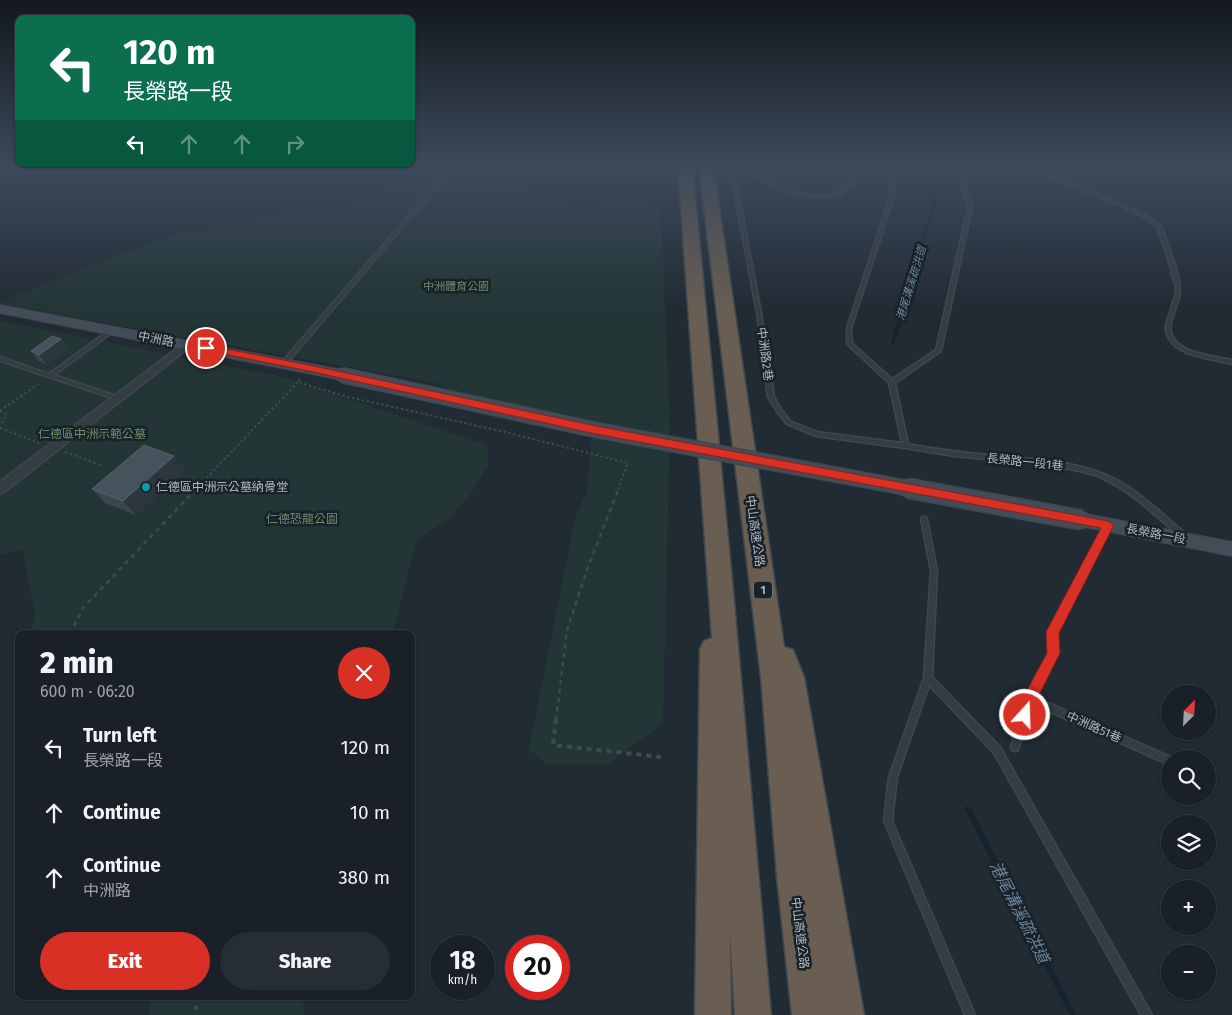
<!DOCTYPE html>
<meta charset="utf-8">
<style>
body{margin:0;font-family:"Fira Sans","Noto Sans TC",sans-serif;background:#262d33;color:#f1f3f6;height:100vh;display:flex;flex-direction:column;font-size:19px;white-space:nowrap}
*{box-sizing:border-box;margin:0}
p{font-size:16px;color:#9fa3a7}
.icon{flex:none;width:28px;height:28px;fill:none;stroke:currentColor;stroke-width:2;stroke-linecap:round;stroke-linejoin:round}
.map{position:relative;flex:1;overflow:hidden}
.side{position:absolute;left:15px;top:630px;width:400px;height:370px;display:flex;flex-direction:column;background:#192027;border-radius:10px;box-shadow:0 1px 4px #0004,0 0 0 1px #373e44}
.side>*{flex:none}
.top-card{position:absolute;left:15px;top:15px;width:400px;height:152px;border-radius:10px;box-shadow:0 1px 4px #0004,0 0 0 1px #373e44;background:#0b6e4f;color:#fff;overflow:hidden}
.needle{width:32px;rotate:24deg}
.controls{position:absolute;left:1161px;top:685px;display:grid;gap:10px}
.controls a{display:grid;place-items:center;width:55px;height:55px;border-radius:50%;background:#192027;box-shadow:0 1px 4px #0004,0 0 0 1px #373e44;font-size:25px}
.speed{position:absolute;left:430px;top:935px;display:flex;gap:10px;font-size:25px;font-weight:700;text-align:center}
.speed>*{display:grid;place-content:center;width:65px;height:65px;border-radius:50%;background:#192027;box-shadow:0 1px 4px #0004,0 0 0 1px #373e44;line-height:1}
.speed small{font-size:12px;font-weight:400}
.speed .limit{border:8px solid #d22;background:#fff;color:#111}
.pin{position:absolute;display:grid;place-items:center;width:42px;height:42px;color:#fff;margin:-21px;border:2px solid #fff;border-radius:50%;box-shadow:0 1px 5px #0007}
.me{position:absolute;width:55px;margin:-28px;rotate:20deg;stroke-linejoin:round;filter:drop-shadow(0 0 4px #0008)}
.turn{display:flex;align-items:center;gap:18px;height:105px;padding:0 25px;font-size:22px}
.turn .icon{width:65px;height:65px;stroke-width:2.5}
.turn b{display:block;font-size:35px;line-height:42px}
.lanes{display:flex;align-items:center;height:48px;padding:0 25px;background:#0003;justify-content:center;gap:25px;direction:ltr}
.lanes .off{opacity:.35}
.round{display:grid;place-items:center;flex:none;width:52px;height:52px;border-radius:26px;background:#262d33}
.summary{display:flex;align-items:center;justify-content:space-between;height:85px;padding:0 25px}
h1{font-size:30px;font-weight:800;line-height:38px}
.button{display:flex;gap:10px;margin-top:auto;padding:10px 25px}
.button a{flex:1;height:58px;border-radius:30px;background:#d93025;color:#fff;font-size:20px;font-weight:800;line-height:58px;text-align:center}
.button a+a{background:#262d33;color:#f1f3f6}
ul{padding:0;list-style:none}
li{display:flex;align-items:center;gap:15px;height:65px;padding:0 25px}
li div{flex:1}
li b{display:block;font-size:19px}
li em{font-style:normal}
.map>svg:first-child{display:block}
.green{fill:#233535}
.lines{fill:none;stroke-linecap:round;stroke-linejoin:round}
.stream-far2{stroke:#162430;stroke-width:3}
.stream-far1{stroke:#162430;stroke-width:4}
.stream{stroke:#162430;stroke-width:6}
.lane-casing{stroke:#3e464e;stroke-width:3}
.street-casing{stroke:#3e464e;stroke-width:3}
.secondary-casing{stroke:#3e464e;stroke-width:2}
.highway-casing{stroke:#3f484f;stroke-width:3}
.path-far2{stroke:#3b4d4c;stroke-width:2;stroke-dasharray:2.5 2.5;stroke-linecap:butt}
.path-far1{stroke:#3b4d4c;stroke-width:2.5;stroke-dasharray:4.5 4.5;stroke-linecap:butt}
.path{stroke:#3b4d4c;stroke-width:4;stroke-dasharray:5 5;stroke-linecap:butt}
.lane{fill:#343d44;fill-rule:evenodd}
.street{fill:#343d44;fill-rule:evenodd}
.secondary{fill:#434d57;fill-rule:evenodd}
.highway{fill:#6a5d52;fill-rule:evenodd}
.secondary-bridge-far1-casing{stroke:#3e464e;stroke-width:17;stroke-linecap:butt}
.secondary-bridge-casing{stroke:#3e464e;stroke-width:22;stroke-linecap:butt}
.secondary-bridge-far1{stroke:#434d57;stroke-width:15}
.secondary-bridge{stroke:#434d57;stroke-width:19}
.wall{fill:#3a4650}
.shaded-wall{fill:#2b363f}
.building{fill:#46525c;stroke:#56626c}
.route{fill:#d93025;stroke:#8d1f18}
.culture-dot{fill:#0f9aa8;stroke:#1a2229;stroke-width:2}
.labels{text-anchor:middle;stroke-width:5;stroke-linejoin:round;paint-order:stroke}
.far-water-label{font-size:11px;font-style:italic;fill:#6a869d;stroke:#1a2229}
.far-park-label{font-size:11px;fill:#698f6d;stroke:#1a2229}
.shield{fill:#1a2229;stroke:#828b93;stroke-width:1}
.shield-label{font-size:11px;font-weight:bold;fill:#aeb8c1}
.street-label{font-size:12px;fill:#aeb8c1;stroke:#1a2229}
.park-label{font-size:12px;fill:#698f6d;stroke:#1a2229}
.poi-label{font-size:12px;fill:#aeb8c1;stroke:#1a2229;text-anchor:start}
.near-water-label{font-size:16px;font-style:italic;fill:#6a869d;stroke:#1a2229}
</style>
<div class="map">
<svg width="1232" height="1015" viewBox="0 0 1232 1015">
<rect width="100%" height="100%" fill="#212b34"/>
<!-- green -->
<path class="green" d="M516 187 589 206 604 199 605 191 647 199 661 208 670 426 663 724 606 765 547 764 529 749 576 514 587 492 593 423 466 400 437 383 0 304V301L185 230H200L238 218 247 221 340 201H351L352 193 414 188Z
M0 321 283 377 487 445 489 465 468 498 447 521 424 534 415 545 393 634H30L35 617 23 549 0 556Z
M150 996H302L305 1015H150Z"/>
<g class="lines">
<!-- stream-far2 -->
<path class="stream-far2" d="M903 308 935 203 927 166"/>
<!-- stream-far1 -->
<path class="stream-far1" d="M893 342 904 307"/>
<!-- stream -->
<path class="stream" d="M968 809 1073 1015"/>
<defs>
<path id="lane" d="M451 166H455L286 364H282V362Z
M735 166H741L736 169 735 175 761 313 774 397 782 411 791 422 817 432 902 443 889 383 847 344V328L891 194 887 166H891L895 194 851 328 852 343 892 379 936 350 968 207 956 166H960L972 207 941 351 895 383 908 444C938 450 968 453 998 456 1039 460 1080 461 1117 480 1143 494 1164 516 1186 534L1187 536 1186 538H1182L1140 502 1122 489 1098 476 1084 472 1051 465 954 456 905 448 816 436 787 424 778 413 768 397 757 313 731 175 732 168Z
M741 166C750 166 758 175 765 179 786 190 810 199 833 194 835 193 839 193 840 191 845 187 855 172 860 166H864C860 171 846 192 842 194 840 195 834 196 831 196 799 203 766 185 741 166Z
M1022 166H1029C1063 180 1097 192 1131 208 1140 212 1153 217 1160 225 1165 231 1168 246 1171 253 1175 265 1180 278 1180 290 1180 302 1173 312 1171 323 1165 352 1212 356 1232 360V364L1204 358 1187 353 1176 347 1169 339 1166 332V325L1175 296 1176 288 1167 256 1157 227 1150 221 1117 204Z
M112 328 114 330V331L54 375 119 397 120 398 119 399H115L0 361V357L49 374Z
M922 517H926L927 519 937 571 932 677 1000 747 1152 1015H1141L994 753 929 685 897 777 892 821 975 1015H965L884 821 889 777 924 678 931 571 921 519Z
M1108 522 1110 523 1111 525 1057 632 1058 653 1035 697 1173 758 1170 759V765L1032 704 1018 750 1015 751 1012 750 1011 747 1026 699 1050 653 1049 632 1106 523Z"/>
<path id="street" d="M187 341 191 342V346L4 492 0 494V482Z"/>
<path id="secondary" d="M0 305 342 370 347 372 349 375 347 378 342 380 0 313Z
M1081 513 1232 542V556L1075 525 1072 520 1075 515Z"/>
<path id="highway" d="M678 166H692L733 591 771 1015H735L730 933 731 1015H695L700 649 704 641 712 638Z
M699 166H713L784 647 793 650 804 677 864 1015H792L777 877 761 677Z"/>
</defs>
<!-- lane casing -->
<use href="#lane" class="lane-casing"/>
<!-- street casing -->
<use href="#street" class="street-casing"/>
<!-- secondary casing -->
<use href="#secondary" class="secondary-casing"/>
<!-- highway casing -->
<use href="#highway" class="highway-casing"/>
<!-- path-far2 -->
<path class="path-far2" d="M300 379 298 382 348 397 505 432 628 463 618 489
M0 411 41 382
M0 411 6 414 4 421 0 424
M0 428 41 444
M65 452 101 465
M196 489 298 382"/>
<!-- path-far1 -->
<path class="path-far1" d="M70 634 83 608 197 488
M556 720 567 630 588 567 619 488"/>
<!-- path -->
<path class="path" d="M556 719 553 745 661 757
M194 996 196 1010"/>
<!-- lane -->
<use href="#lane" class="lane"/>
<!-- street -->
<use href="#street" class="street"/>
<!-- secondary -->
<use href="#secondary" class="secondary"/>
<!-- highway -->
<use href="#highway" class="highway"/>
<defs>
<path id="secondary-bridge-far1" d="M342 375 596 430 913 489"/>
<path id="secondary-bridge" d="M907 488 1081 520"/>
</defs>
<!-- secondary-bridge-far1 casing -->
<use href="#secondary-bridge-far1" class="secondary-bridge-far1-casing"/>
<!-- secondary-bridge casing -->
<use href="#secondary-bridge" class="secondary-bridge-casing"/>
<!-- secondary-bridge-far1 -->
<use href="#secondary-bridge-far1" class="secondary-bridge-far1"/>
<!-- secondary-bridge -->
<use href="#secondary-bridge" class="secondary-bridge"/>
</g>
<!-- wall -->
<path class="wall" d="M61 339 69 349 47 365 39 361 31 351Z
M185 470 136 515 105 503 92 489Z"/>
<!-- shaded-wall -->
<path class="shaded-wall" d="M61 339 69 349 47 365 39 355Z
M174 456 185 470 136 515 123 501Z"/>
<!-- building -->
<path class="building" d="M52 336 61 339 39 355 31 351Z
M144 445 174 456 123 501 92 489Z"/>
<!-- sky -->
<linearGradient id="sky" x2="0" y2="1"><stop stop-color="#12181d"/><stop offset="0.54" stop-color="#3d4a5c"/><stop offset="1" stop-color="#3d4a5c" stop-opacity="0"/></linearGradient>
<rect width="1232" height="309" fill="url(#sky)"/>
<!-- route -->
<path class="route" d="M206 345 304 364 596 426 1108 521 1114 525 1059 633 1060 653 1036 701 1030 720 1025 722 1020 720 1018 715 1025 694 1047 653 1046 632 1101 528 596 434 304 370 203 350V346Z"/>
<!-- markers -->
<circle class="culture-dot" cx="146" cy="487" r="5"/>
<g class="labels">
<!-- far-water labels -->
<g class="far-water-label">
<text transform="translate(911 283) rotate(-73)" y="4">港尾溝溪疏洪道</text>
</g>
<!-- far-park labels -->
<g class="far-park-label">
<text x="456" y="290">中洲體育公園</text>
</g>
<!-- shield labels -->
<rect class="shield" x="754" y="581.5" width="18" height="17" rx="4"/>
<g class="shield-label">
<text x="763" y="594">1</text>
</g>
<!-- street labels -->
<g class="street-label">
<text transform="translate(156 339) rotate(11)" y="4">中洲路</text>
<text transform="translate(765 354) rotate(82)" y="4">中洲路2巷</text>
<text transform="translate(1025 462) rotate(6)" y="4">長榮路一段1巷</text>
<text transform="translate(755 531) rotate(82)" y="4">中山高速公路</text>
<text transform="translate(1156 534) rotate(11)" y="4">長榮路一段</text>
<text transform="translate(1094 727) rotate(24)" y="4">中洲路51巷</text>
<text transform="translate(800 933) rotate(83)" y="4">中山高速公路</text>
</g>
<!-- park labels -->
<g class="park-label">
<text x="92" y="438">仁德區中洲示範公墓</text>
<text x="302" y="523">仁德恐龍公園</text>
</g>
<!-- poi labels -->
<g class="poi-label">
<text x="156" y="491">仁德區中洲示公墓納骨堂</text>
</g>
<!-- near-water labels -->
<g class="near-water-label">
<text transform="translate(1020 912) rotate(63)" y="6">港尾溝溪疏洪道</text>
</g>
</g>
</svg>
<div class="controls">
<a><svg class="needle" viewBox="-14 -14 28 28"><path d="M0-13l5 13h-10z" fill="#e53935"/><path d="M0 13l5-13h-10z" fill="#9fa3a7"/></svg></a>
<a><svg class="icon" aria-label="search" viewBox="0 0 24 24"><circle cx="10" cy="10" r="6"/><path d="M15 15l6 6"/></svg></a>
<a><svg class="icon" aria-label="layers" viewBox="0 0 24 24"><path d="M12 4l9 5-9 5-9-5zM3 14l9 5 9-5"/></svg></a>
<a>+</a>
<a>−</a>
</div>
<div class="speed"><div>18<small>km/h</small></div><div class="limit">20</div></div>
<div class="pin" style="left:206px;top:348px;background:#d93025"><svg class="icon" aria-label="arrive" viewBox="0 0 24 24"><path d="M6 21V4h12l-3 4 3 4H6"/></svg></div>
<svg class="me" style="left:1025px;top:715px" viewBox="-20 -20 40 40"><circle r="17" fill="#d93025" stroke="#fff" stroke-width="3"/><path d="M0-11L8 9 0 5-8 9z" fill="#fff"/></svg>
<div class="top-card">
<div class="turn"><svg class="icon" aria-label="left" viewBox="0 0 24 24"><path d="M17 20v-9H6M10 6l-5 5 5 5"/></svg><div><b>120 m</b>長榮路一段</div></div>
<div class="lanes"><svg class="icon" aria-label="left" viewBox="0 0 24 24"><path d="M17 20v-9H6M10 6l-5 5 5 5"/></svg><svg class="icon off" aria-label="ahead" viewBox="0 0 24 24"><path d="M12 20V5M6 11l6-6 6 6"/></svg><svg class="icon off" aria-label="ahead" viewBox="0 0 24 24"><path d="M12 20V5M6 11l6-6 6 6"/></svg><svg class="icon off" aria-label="right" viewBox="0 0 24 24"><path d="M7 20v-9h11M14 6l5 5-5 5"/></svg></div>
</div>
<section class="side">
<div class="summary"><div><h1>2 min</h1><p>600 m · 06:20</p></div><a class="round" style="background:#d93025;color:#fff"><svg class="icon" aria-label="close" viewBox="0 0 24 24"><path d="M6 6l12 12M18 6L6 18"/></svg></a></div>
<ul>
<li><svg class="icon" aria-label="left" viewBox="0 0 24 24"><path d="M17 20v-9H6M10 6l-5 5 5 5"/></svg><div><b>Turn left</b><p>長榮路一段</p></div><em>120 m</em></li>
<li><svg class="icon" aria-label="ahead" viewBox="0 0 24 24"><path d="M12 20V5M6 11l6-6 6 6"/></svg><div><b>Continue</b></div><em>10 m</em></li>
<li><svg class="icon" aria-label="ahead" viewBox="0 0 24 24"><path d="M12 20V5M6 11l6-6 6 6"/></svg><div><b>Continue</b><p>中洲路</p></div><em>380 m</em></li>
</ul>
<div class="button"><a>Exit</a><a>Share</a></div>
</section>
</div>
